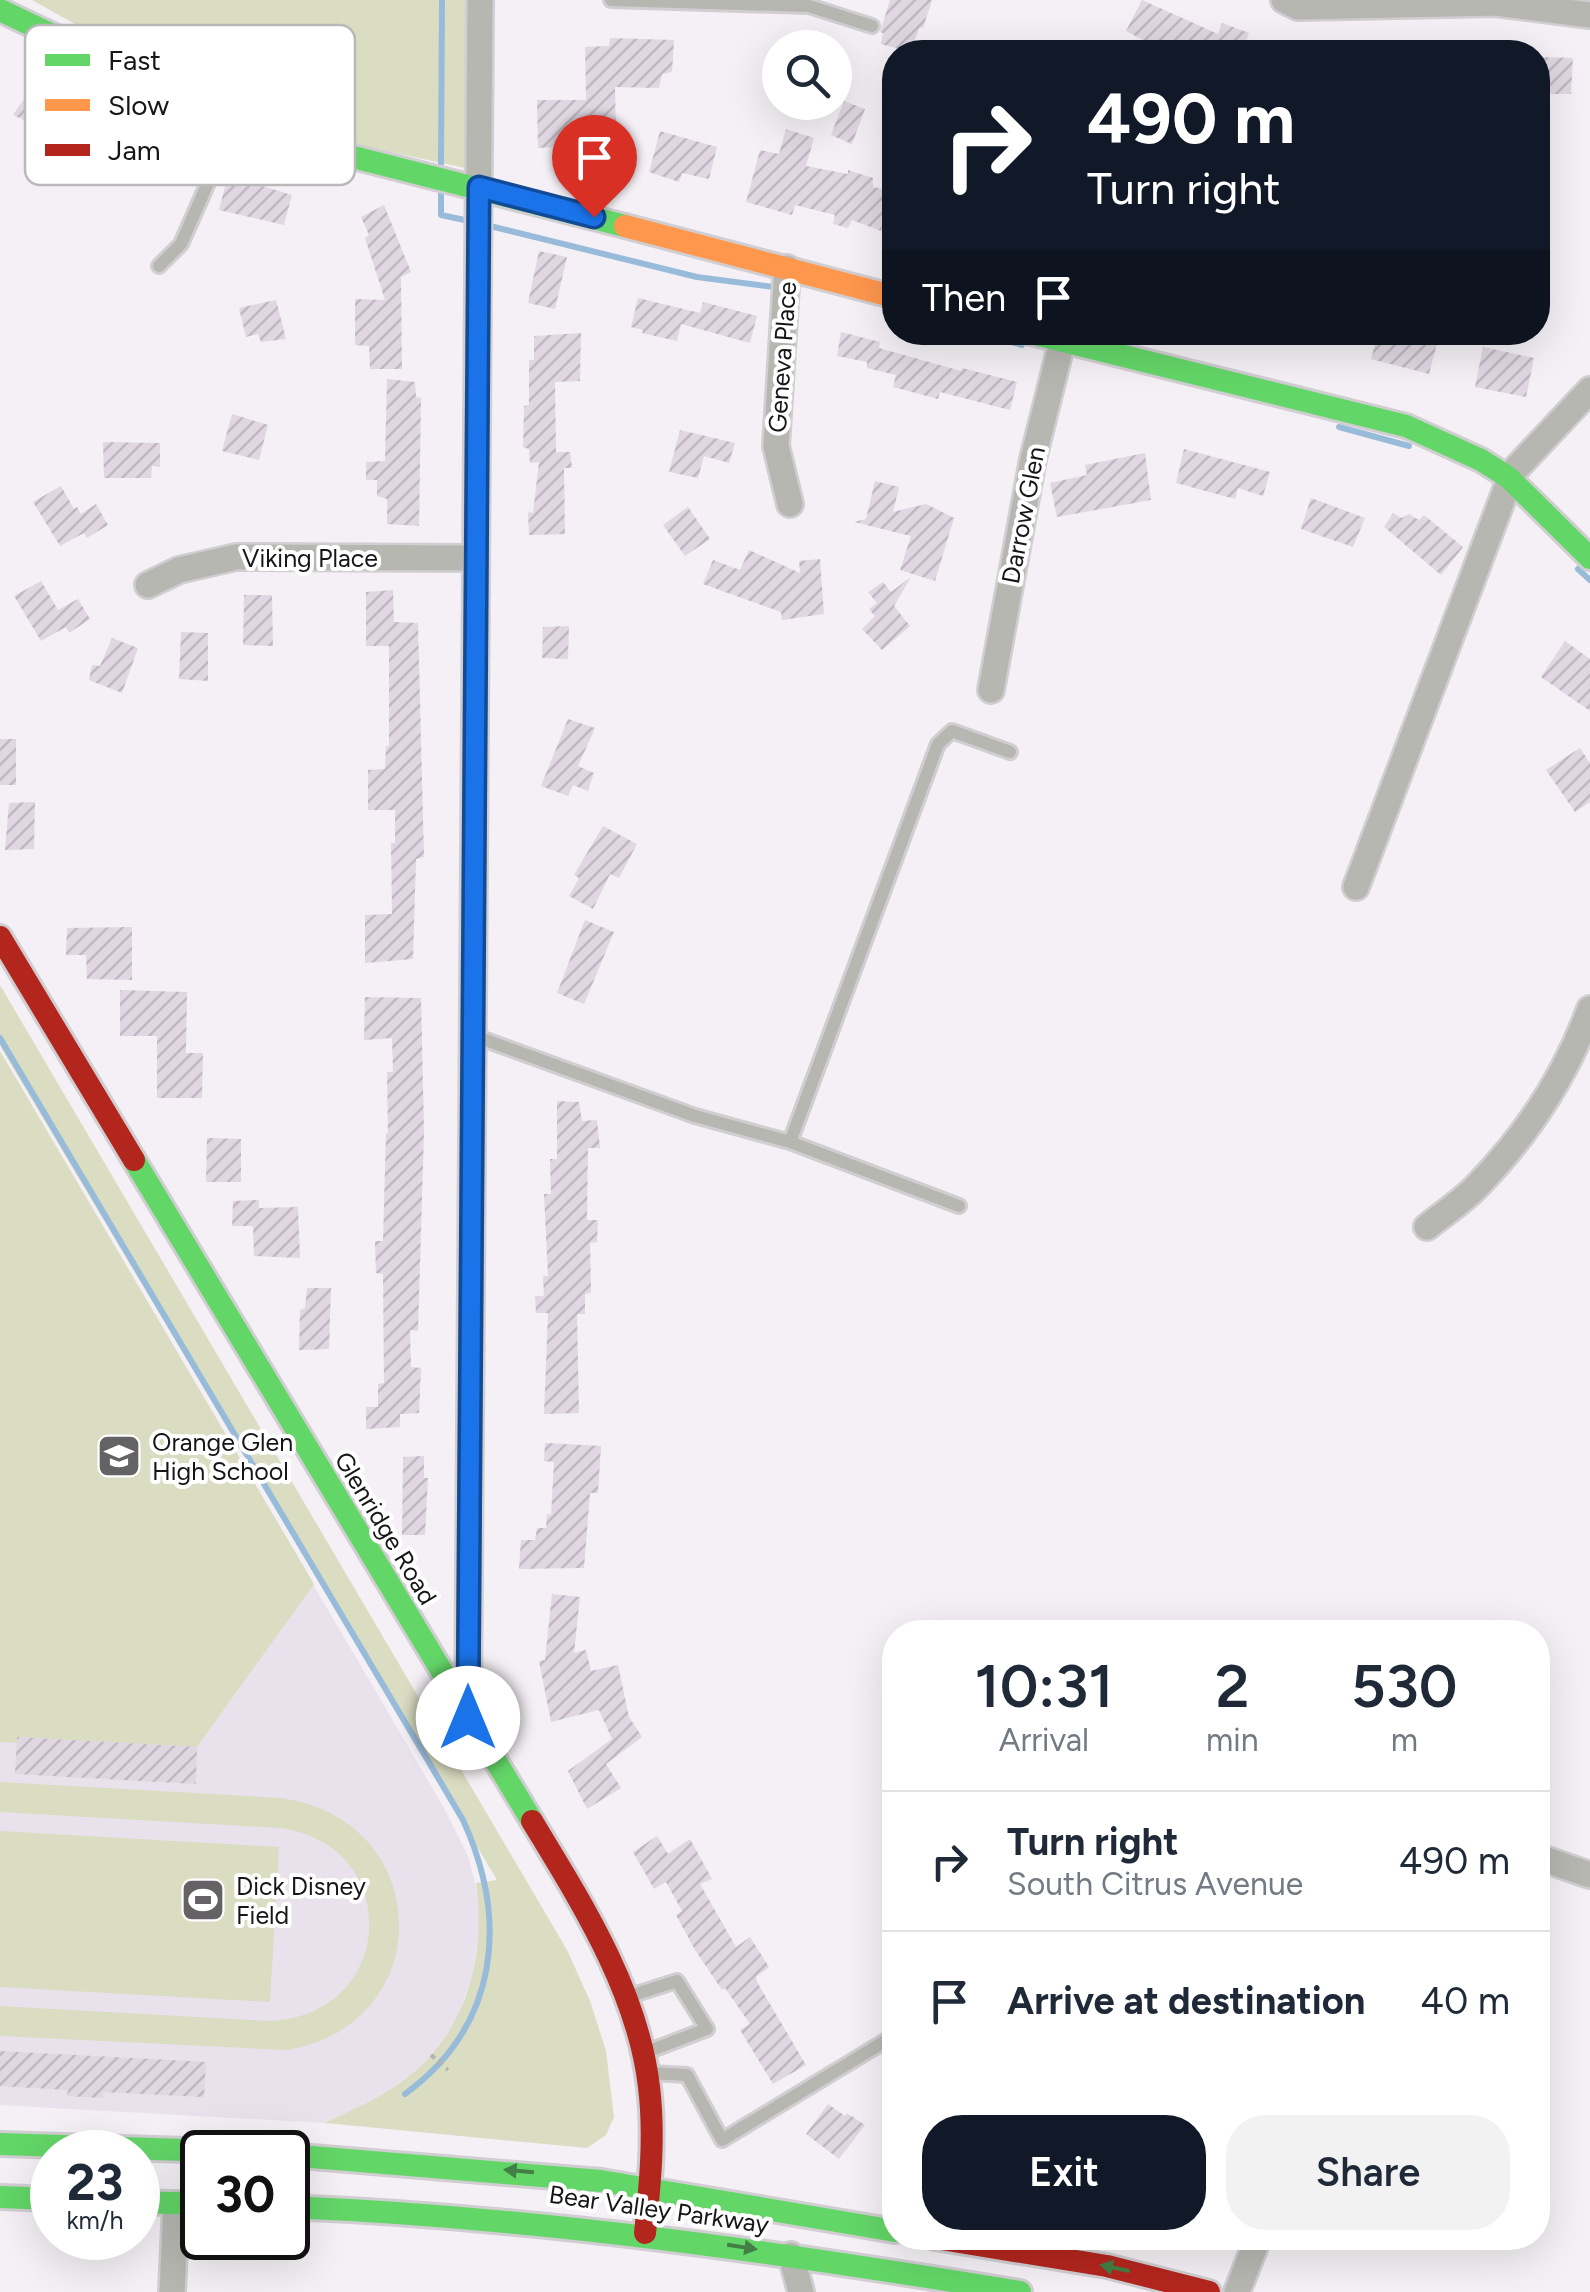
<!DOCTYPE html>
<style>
body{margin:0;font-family:Figtree,sans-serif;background:#f2f2f3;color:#1f2937;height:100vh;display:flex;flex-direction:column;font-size:38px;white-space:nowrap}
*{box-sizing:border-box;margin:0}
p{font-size:32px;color:#747a83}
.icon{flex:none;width:55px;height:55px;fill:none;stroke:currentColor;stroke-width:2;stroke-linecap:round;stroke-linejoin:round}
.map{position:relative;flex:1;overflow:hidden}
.side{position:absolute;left:882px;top:1620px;width:668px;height:630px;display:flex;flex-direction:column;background:#fff;border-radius:40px;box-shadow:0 10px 40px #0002}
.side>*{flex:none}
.hud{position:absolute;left:882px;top:40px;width:668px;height:305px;border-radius:40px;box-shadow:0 10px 40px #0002;background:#111827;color:#fff;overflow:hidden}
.controls{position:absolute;left:762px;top:30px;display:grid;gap:20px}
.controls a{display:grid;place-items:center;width:90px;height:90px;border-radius:50%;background:#fff;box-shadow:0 10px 40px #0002;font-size:50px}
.speed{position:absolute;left:30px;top:2130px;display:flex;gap:20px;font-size:50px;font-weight:700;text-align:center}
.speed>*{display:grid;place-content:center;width:130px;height:130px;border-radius:50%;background:#fff;box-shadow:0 10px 40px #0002;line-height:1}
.speed small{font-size:25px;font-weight:400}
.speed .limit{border:5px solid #111;border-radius:15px;background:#fff;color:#111}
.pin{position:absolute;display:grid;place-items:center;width:85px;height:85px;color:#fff;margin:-102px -42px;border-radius:50% 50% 50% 0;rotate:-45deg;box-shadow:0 0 10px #0007}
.pin .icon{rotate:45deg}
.me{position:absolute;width:110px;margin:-55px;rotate:0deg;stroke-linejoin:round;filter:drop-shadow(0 0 8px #0008)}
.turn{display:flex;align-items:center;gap:35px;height:210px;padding:0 40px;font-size:45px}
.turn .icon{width:130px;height:130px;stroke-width:2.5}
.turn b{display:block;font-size:70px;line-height:85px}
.then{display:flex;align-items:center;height:95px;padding:0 40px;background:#0003;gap:20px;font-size:38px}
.eta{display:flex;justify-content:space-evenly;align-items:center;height:170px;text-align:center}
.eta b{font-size:60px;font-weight:600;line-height:70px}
.primary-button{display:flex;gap:20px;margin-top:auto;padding:20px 40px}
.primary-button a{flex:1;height:115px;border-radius:40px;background:#111827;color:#fff;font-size:40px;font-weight:600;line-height:115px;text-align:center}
.primary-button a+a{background:#f2f2f3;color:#1f2937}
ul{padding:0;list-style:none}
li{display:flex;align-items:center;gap:30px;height:140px;padding:0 40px;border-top:2px solid #e0e1e3}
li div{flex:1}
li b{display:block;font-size:38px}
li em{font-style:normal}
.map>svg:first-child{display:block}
.built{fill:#e9e1eb}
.grass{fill:#daddc2}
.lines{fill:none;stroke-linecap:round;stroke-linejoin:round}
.stream{stroke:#99bbda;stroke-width:6}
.building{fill:url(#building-hatch)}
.lane-casing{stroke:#d0ced1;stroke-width:18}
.street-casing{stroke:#d0ced1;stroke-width:30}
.fast-casing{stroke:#d0ced1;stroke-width:28}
.slow-casing{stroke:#d0ced1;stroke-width:28}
.jam-casing{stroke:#d0ced1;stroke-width:28}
.path{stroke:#b3b4b1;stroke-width:4;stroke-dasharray:5 5;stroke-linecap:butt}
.lane{stroke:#b7b7b2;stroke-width:12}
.street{stroke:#b7b7b2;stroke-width:25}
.fast{stroke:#63d668;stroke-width:22}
.slow{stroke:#ff974d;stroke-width:22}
.jam{stroke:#b3261e;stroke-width:22}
.oneway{fill:#417f44}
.route-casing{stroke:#114b97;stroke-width:25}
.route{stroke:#1a73e8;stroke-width:18}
.labels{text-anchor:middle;stroke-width:8;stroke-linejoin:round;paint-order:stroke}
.street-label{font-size:25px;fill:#171517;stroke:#fff}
.poi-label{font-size:25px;fill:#171517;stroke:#fff;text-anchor:start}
.key{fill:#fff;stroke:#b9b9b9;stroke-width:2.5}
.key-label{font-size:28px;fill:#171517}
</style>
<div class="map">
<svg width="1590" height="2292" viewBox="0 0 1590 2292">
<defs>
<pattern id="building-hatch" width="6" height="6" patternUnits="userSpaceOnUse" patternTransform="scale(2.5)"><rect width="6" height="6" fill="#e0d7e2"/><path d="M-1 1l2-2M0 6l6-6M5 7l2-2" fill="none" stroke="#bfb8c1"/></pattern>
</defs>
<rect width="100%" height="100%" fill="#f4f0f5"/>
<!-- built -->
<path class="built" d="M0 1055 364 1671 445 1810 468 1856 479 1899 480 1924 473 1974 457 2018 436 2051 410 2076 384 2094 325 2123 0 2105Z"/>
<!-- grass -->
<path class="grass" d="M32 0H466L465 168 311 135 205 97Z
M0 985 567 1950 590 2001 606 2051 614 2117 606 2135 587 2148 325 2123C350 2110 377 2100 400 2083 465 2037 487 1959 476 1883L497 1880 0 1046Z
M0 1051 314 1584 197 1747 17 1737V1743L0 1742Z
M0 1782 281 1798C435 1819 440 2024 287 2050L0 2036V2006L269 2021C397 2017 405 1843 279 1828L0 1812Z
M0 1831 279 1847 270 2002 0 1987Z"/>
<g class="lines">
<!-- stream -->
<path class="stream" d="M441 164 442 0
M441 191V215L474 222
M486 225 697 277 782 288
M975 332 1022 345
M1339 427 1409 446
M1578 569 1590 580
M0 1038 463 1820C509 1921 499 2025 405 2094"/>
</g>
<!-- building -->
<path class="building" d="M890 0H932L923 28 920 27 910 52 881 44 883 33 880 32Z
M1142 0 1218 34 1222 23 1249 33 1244 46 1257 52H1139L1145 41 1126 31Z
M610 38 674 40 672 72 662 74 659 88 615 87 616 135 560 139V147L538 148 537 100H586L585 47 609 46Z
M1538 57 1573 58 1571 94H1538Z
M35 83 65 97 49 132 13 115Z
M844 101 865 109 852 144 831 135Z
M786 129 814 138 806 166 848 174V170L873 178V187L892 191 881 231 852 220 848 228 833 224 835 215 795 205 792 215 746 202 760 150 779 154Z
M660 131 717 147 709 179 682 173 679 182 649 172Z
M246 181 292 195 284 225 219 210 226 183 244 187Z
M384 205 411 272 401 277 402 369H370L369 346 355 345V299L385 300 365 238 369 235 361 217Z
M539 251 567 257 555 309 528 303Z
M638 298 700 313 703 302 757 316 750 343 681 324 677 341 642 333 643 330 631 327Z
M276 300 286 339 261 342 258 334 246 337 239 308Z
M841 332 880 342 879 348 961 371 962 368 1017 382 1010 410 940 392 938 399 893 387 896 375 867 368V362L837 356Z
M1378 332H1425L1439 336 1429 374 1371 359Z
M581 333 580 381 555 382 556 452H570L572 468H564L565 534 529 535 528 512 533 513 539 462 530 463 529 449 523 447 524 406 529 405V360H534V336Z
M1483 347 1534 358 1526 397 1475 387Z
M387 379 415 382 416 397 421 398 419 526 387 524V499L377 496V480H366V462L385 461Z
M232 414 268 425 259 460 222 451Z
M680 430 735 443 729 463 704 456 698 478 669 472Z
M103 442 160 443V467L152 466 151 478H104Z
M1184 449 1270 472 1263 496 1238 488 1235 499 1176 483Z
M1145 453 1151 500 1057 517 1050 483 1087 475 1085 465Z
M875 481 899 487 893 512 926 504 954 518 935 581 900 570 911 536 854 522 866 519Z
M61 486 74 509 77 507 81 514 96 504 108 525 87 538 84 533 60 546 33 502Z
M1311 498 1365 518 1353 547 1301 529Z
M688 507 710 539 685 556 663 525Z
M1393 513 1402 518 1409 514 1419 520 1424 515 1463 547 1441 575 1384 527Z
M749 550 800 573 799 561 820 559 824 614 782 620 781 612 703 584 713 560 740 570Z
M911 577 894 606 910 626 882 650 862 629 875 616 869 609 877 603 868 592 883 582 891 592Z
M41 581 58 610 78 599 90 619 69 633 66 627 41 641 14 596Z
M393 590 394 622 418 623 424 857 416 859 413 959 365 963V915L392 914 391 843H395V810H368V770L385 769 386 746H389V646H366V592Z
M244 595H272L273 646 243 645Z
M569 626 568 659 542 658 543 627Z
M181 632 208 633V681L179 679Z
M112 638 138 648 122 693 89 680 92 665 100 666Z
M1565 641 1590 659V711L1541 677Z
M568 719 595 728 578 766 594 773 588 791 573 785 568 796 541 786Z
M0 739H16V785H0Z
M1580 748 1590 763V802L1575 812 1546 770Z
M35 802 34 849 5 850 9 803Z
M603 826 637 844 619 878 610 874 593 909 569 896 579 878 574 875Z
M585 920 614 932 584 1004 557 993Z
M132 927V980L87 979 86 955H66L67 928Z
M120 990 187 992 186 1053H203L202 1098H157V1036H120Z
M365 997 421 998 424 1132 418 1331 410 1330 411 1367 421 1368 419 1413 400 1414V1427L366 1429V1407H378V1384L384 1383 383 1274 376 1273 375 1241H383L386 1133H388L387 1072H393L392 1038 364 1040Z
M557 1101 579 1102 582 1121 597 1120 600 1148H588L587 1220H598L597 1242 590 1243 591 1293 585 1294V1314H577L579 1413 544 1414 548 1313H536L535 1296H544L543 1276H548L544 1194H551L550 1159H557Z
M207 1138 241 1139V1182H206Z
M259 1200V1208L298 1207 300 1258 254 1256 253 1226H232L233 1201Z
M307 1288H331L329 1349 299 1350 300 1310 305 1308Z
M545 1443 601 1446 598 1493H590L584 1568 519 1569 521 1540H535L537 1528H546L547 1514 551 1515 554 1462 544 1461Z
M424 1456V1478H428L425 1535H402L403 1457Z
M552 1594 580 1597 574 1653 586 1650 591 1671 618 1665 629 1717 642 1737 606 1764 621 1788 587 1809 568 1771 612 1739 599 1710 551 1722 539 1661 545 1660Z
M17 1737 197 1747 196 1784 15 1774Z
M657 1836 668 1854 690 1839 712 1879 700 1884 736 1947 750 1937 769 1967 756 1977 757 1982 806 2065 773 2084 740 2030 750 2024 725 1988 722 1990 695 1950 676 1915 682 1911 666 1882 654 1889 633 1852Z
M0 2051 206 2062 204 2097 103 2092V2098L67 2096 68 2090 0 2086Z
M828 2104 845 2116 847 2113 865 2125 839 2159 806 2134Z"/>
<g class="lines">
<defs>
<path id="lane" d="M611 0 809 6 872 26
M159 266 181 244 234 124
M472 1035 695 1116 790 1142 959 1206
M790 1142 938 744 952 731 1010 752
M1165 1632 1166 1630
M630 1996 677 1981 707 2029 644 2053
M651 2073 687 2075 722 2140 895 2035"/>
<path id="street" d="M1284 0 1298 7 1496 3 1590 15
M787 268 776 446 790 504
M1508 477 1590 390
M148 585 179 570 236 557 476 558
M991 690 1033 459 1062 342
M1356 887 1510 479
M1427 1227C1444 1213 1465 1200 1480 1183 1529 1132 1566 1075 1590 1009
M468 1713 480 0
M1538 1857 1590 1875
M791 2255 801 2292
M172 2292 176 2204
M1237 2292 1258 2238"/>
<path id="fast" d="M0 10 201 106 306 145 625 226
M1027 332 1406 426 1481 460 1508 477 1590 558
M134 1160 532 1821
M0 2144 248 2152
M288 2155 601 2181 895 2231
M0 2197 52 2199
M138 2202 202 2204
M288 2207C535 2217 777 2252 1020 2292"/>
<path id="slow" d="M625 226 895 297"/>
<path id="jam" d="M0 937 134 1160
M532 1821C581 1902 638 1991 649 2087 655 2135 650 2185 645 2233
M935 2238 1107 2266 1209 2292"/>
</defs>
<!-- lane casing -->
<use href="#lane" class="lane-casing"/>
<!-- street casing -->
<use href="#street" class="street-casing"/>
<!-- fast casing -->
<use href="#fast" class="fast-casing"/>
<!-- slow casing -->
<use href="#slow" class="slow-casing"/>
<!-- jam casing -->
<use href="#jam" class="jam-casing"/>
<!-- path -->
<path class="path" d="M431 2055 448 2070"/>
<!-- lane -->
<use href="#lane" class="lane"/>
<!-- street -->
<use href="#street" class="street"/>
<!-- fast -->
<use href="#fast" class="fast"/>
<!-- slow -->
<use href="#slow" class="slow"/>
<!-- jam -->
<use href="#jam" class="jam"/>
</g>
<!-- one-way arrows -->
<defs><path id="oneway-solid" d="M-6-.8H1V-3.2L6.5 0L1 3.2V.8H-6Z" transform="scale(2.5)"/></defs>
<g class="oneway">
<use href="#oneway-solid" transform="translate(519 2171) rotate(-175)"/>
<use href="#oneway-solid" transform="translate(742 2247) rotate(9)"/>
<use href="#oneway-solid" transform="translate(1115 2268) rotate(-168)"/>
</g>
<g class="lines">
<defs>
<path id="route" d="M468 1718 479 187 594 217"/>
</defs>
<!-- route casing -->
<use href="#route" class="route-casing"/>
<!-- route -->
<use href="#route" class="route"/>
</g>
<!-- icons -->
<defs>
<symbol id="school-square" viewBox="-11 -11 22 22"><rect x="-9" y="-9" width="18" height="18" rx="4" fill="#646265" stroke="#fff"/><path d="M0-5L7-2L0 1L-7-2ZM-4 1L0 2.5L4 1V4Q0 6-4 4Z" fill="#fff"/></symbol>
<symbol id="stadium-square" viewBox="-11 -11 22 22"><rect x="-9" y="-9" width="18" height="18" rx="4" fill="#646265" stroke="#fff"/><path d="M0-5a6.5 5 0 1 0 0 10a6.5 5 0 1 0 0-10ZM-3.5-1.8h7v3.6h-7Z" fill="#fff"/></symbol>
</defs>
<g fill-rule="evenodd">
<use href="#school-square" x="94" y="1431" width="50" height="50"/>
<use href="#stadium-square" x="178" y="1875" width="50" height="50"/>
</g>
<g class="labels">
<!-- street labels -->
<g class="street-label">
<text transform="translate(782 357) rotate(-86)" y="9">Geneva Place</text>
<text transform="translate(1023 515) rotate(-79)" y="9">Darrow Glen</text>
<text x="310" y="567">Viking Place</text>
<text transform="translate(386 1528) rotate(59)" y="9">Glenridge Road</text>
<text transform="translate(659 2209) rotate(8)" y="9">Bear Valley Parkway</text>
</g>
<!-- poi labels -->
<g class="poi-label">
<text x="152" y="1451">Orange Glen<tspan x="152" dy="29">High School</tspan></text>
<text x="236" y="1895">Dick Disney<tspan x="236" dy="29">Field</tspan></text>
</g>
</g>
<!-- legend -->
<rect x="25" y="25" width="330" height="160" rx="15" class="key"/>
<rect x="45" y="54" width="45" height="12" fill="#63d668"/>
<rect x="45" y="99" width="45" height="12" fill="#ff974d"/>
<rect x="45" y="144" width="45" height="12" fill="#b3261e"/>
<g class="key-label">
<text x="108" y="70">Fast</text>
<text x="108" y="115">Slow</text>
<text x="108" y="160">Jam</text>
</g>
</svg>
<div class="controls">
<a><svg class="icon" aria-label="search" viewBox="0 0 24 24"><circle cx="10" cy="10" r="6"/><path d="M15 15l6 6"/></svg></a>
</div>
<div class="speed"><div>23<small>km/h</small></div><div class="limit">30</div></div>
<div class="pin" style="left:594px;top:217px;background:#d93025"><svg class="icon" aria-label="arrive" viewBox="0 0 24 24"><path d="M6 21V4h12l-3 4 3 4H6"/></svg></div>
<svg class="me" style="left:468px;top:1718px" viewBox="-20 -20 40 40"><circle r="19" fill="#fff"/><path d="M0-13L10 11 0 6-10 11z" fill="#1a73e8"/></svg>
<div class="hud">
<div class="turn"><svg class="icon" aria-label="right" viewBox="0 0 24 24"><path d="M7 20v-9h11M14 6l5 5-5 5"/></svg><div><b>490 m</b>Turn right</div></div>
<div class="then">Then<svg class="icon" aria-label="arrive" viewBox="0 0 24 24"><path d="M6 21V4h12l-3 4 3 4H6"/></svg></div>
</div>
<section class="side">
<div class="eta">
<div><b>10:31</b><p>Arrival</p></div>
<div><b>2</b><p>min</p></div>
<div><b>530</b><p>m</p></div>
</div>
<ul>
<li><svg class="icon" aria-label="right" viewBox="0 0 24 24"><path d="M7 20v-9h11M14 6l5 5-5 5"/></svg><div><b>Turn right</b><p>South Citrus Avenue</p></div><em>490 m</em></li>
<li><svg class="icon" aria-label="arrive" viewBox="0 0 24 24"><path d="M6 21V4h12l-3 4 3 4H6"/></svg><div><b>Arrive at destination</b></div><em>40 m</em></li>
</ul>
<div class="primary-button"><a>Exit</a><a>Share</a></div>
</section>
</div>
